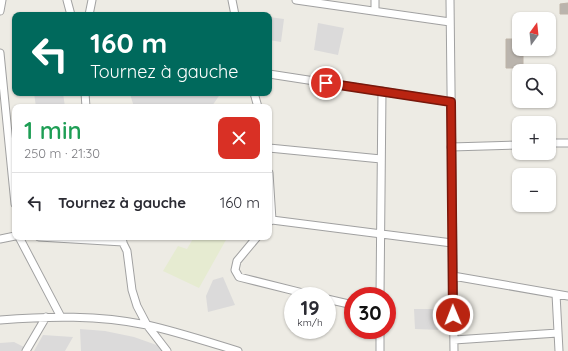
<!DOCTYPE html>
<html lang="fr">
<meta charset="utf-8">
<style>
body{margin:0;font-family:Quicksand,sans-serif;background:#f2f2f3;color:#2b2b33;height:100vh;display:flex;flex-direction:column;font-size:15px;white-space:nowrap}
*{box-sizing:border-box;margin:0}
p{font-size:13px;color:#7c7c81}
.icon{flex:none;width:22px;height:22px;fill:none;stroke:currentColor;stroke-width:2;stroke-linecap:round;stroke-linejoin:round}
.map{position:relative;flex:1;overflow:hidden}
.side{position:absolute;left:12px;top:104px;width:260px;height:136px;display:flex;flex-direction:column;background:#fff;border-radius:8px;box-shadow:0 1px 3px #0004}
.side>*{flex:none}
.guide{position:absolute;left:12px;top:12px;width:260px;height:84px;border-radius:8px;box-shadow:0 1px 3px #0004;background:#00695c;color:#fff;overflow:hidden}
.needle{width:26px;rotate:15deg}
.buttons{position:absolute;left:512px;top:12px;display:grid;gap:8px}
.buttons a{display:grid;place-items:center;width:44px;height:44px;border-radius:8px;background:#fff;box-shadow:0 1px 3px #0004;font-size:20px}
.speed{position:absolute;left:284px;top:287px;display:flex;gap:8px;font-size:20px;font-weight:700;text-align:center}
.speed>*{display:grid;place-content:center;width:52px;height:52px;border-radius:50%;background:#fff;box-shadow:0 1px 3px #0004;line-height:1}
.speed small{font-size:10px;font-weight:400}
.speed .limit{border:6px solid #d22;background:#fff;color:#111}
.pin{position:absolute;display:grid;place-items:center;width:34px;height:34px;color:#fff;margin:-17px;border:2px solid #fff;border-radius:50%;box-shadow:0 1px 4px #0007}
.me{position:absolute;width:44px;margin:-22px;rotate:359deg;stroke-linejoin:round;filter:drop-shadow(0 0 3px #0008)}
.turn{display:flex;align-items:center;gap:14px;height:84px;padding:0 12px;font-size:18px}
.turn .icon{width:52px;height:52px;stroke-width:2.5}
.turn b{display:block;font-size:28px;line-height:34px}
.round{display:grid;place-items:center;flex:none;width:42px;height:42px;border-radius:8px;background:#f2f2f3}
.summary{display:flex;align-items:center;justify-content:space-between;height:68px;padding:0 12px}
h1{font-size:24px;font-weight:600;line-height:30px;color:#1e9e55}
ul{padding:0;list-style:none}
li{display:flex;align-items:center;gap:12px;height:60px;padding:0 12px;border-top:1px solid #e1e1e2}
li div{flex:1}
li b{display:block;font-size:15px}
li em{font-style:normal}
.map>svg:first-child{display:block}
.residential{fill:#dbdada}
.farmland{fill:#e6ebd1}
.building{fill:#bab4ad;stroke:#beb4a8}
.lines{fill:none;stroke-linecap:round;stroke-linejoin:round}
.minor-casing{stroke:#a1a1a1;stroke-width:9}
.minor{stroke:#fff;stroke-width:7}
.route-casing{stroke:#78170b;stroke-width:10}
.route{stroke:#b92411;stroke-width:7}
</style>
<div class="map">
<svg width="568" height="351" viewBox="0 0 568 351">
<rect width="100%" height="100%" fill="#edebe4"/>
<!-- residential -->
<path class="residential" d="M269 17 284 19 281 42 269 40Z
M318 23 344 28 338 55 314 50Z
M34 93H63L65 107H36Z
M133 93H221L212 106V107H134L130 94Z
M223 277 235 305 208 312 206 296 213 280Z
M414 309H442L441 330 415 329Z
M80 329 105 331 134 337 165 348 167 351H81Z
M43 335 73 337 65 351H34Z
M14 342 24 347 21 351H0V343Z"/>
<!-- farmland -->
<path class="farmland" d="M194 237H225L227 238 199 288 163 271 178 246 187 249Z"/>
<!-- building -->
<path class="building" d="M568 3V14H560V4Z
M506 39H519V49H523V68H506Z"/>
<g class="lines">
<defs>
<path id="minor" d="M67 0 71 15
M232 0 235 15
M296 0 450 22
M450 0 454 351
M0 11 2 0
M375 11V0
M89 15 92 0
M0 53 15 204
M269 74 451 102
M85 93 86 107
M254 93 258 107
M549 143H568
M451 147 519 145
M269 148 381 159
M269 173 272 220 269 222
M272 220 452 243
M19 237 61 317
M39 237 123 242
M120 237 127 251 132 290 137 306 147 325 167 351
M257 237 237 261 235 270 239 277 315 296
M0 239 15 236
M453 276 568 296
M556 294 559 351
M380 296 382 91
M327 299 353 305
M0 320C49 316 98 315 147 325 178 332 208 342 238 351
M454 340 558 333
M26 351 46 317
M380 351V330"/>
</defs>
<!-- minor casing -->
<use href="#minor" class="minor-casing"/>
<!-- minor -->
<use href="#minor" class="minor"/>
</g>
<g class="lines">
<defs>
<path id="route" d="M326 83 451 102 453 315"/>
</defs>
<!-- route casing -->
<use href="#route" class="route-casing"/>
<!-- route -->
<use href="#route" class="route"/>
</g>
</svg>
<div class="buttons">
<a><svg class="needle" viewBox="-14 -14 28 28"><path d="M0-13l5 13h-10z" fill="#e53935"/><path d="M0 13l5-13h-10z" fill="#7c7c81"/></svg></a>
<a><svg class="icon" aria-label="search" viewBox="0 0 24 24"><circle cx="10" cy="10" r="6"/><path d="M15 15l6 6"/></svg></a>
<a>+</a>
<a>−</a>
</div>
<div class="speed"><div>19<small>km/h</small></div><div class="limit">30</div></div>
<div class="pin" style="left:326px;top:83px;background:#d93025"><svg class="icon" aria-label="arrive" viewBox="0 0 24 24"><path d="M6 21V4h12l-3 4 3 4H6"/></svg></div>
<svg class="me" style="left:453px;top:315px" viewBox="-20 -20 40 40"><circle r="17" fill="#b92411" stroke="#fff" stroke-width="3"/><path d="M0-11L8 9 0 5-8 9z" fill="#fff"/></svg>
<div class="guide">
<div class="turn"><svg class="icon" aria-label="left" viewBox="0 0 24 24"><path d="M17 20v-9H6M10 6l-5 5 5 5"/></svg><div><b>160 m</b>Tournez à gauche</div></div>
</div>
<section class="side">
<div class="summary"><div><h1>1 min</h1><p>250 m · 21:30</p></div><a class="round" style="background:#d93025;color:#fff"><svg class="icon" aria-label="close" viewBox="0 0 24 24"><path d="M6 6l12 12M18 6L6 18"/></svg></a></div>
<ul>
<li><svg class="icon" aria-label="left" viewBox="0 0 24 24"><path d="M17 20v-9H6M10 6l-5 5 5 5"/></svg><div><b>Tournez à gauche</b></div><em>160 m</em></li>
</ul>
</section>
</div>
